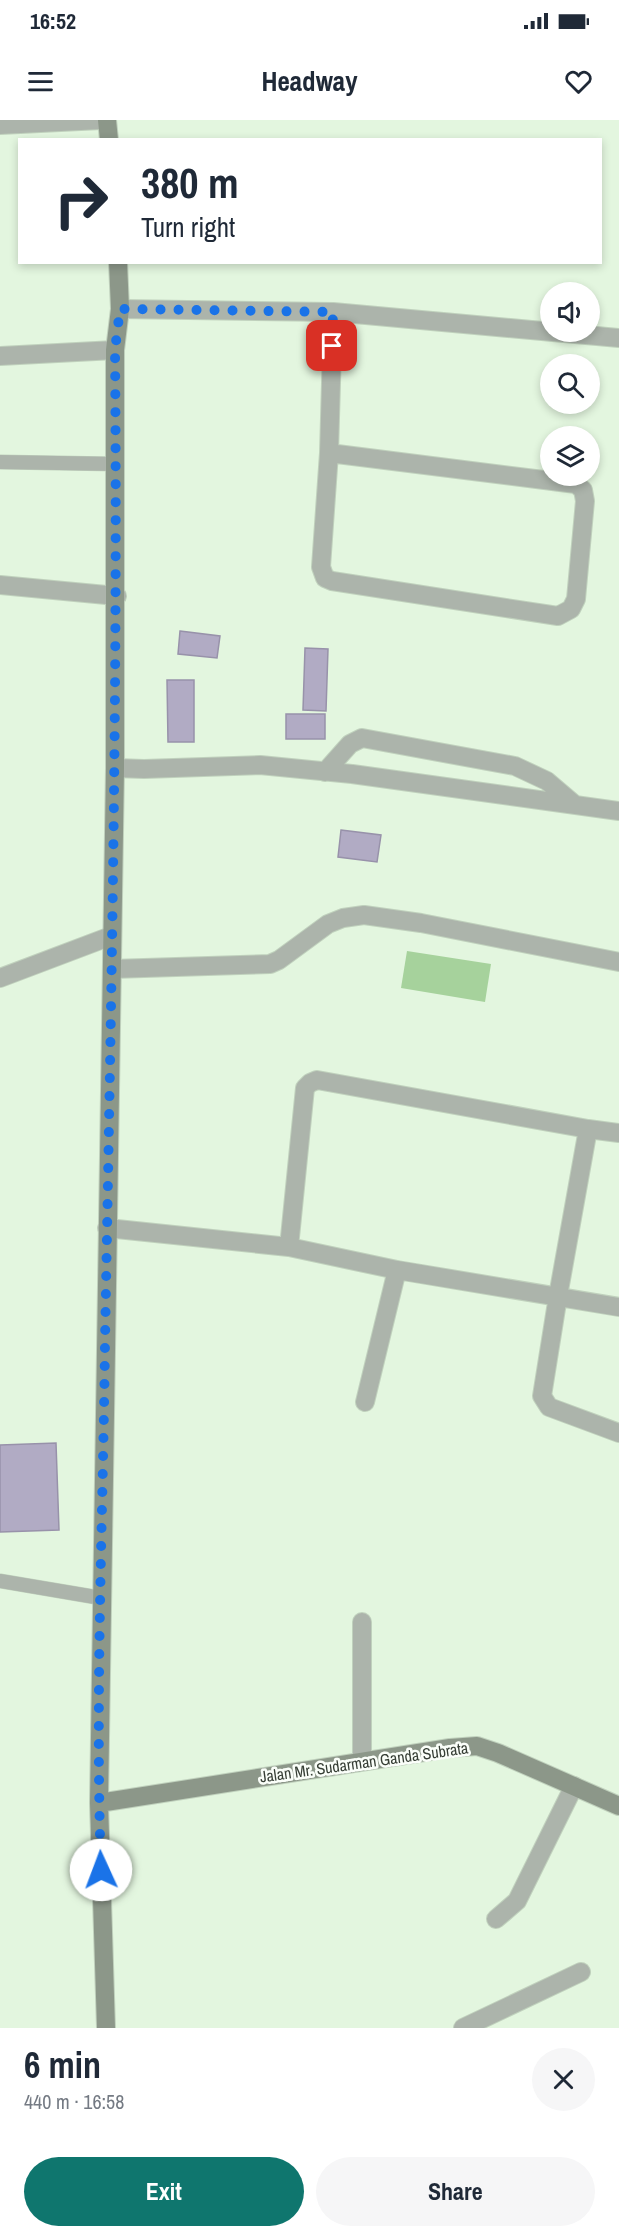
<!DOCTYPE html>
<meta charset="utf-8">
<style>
body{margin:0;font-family:"Archivo Narrow",sans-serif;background:#f6f6f7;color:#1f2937;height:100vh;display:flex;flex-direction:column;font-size:22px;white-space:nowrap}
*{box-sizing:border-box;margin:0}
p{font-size:20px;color:#747a83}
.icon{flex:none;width:33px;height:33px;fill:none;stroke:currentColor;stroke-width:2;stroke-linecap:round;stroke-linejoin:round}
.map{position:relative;height:1908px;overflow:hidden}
.panel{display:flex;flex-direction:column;background:#fff;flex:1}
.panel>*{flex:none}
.hud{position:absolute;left:18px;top:18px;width:584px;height:126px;border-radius:0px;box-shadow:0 3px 9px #0003;background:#fff;color:#1f2937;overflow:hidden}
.controls{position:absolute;left:540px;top:162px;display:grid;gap:12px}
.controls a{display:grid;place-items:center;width:60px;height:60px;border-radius:50%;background:#fff;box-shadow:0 3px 9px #0003;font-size:30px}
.pin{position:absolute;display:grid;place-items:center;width:51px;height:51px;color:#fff;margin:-26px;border-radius:12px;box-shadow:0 3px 9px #0006}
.me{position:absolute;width:66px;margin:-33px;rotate:358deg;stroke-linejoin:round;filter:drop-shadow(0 0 4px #0008)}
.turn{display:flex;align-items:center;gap:21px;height:126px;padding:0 24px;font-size:27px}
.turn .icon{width:78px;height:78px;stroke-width:2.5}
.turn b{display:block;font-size:42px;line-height:51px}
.round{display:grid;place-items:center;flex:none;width:63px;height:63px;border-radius:32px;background:#f6f6f7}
.overview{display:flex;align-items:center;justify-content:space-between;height:102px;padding:0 24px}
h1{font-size:36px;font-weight:700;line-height:45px}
.primary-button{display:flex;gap:12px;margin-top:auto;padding:12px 24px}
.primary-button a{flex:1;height:69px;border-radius:36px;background:#0f766e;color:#fff;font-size:24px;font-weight:700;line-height:69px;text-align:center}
.primary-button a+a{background:#f6f6f7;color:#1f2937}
.status{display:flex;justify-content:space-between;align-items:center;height:42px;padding:0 30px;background:#fff;direction:ltr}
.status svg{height:16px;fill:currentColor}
header{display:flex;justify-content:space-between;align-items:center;height:78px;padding:0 24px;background:#fff;font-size:27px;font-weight:700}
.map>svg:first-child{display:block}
.green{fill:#a6d29c}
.building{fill:#b1abc4;stroke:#9892aa;stroke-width:1.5}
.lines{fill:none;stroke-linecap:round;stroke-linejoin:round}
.lane-casing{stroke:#c0d1bd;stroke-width:15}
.street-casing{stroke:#c0d1bd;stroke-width:20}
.secondary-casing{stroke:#c0d1bd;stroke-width:20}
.lane{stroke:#acb4ab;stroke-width:14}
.street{stroke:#acb4ab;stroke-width:18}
.secondary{stroke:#8c9789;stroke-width:18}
.route{stroke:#1a73e8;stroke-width:10;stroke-dasharray:0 18}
.labels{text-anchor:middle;stroke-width:5;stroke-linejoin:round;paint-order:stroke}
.street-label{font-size:16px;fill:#363e35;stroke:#fafef9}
</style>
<div class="status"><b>16:52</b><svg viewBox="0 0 49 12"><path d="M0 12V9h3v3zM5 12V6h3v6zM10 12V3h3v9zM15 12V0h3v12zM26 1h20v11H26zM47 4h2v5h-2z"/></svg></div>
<header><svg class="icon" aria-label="menu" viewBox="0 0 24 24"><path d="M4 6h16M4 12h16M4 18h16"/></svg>Headway<svg class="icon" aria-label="heart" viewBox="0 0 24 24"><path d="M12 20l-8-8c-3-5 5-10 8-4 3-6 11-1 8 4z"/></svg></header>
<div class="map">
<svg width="619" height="1908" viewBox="0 0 619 1908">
<rect width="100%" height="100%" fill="#e3f6df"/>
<!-- green -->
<path class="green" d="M407 831 491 844 485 882 401 868Z"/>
<!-- building -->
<path class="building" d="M180 511 220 516 217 538 178 534Z
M305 528 328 529 326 591 303 590Z
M167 560H194V622H168Z
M286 594H325V619H286Z
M341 710 381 715 377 742 338 737Z
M56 1323 59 1410 0 1412V1325Z"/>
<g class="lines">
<defs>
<path id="lane" d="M0 342 116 344
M0 1461 101 1478"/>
<path id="street" d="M0 5 101 0
M120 189 333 192 619 218
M0 236 115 230
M329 333 576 364 583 370 585 381 576 479 571 489 558 496 332 461 325 458 321 447 329 333 333 192
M0 465 117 476
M115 648 144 649 260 645 352 654 619 691
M325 652 350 624 362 618 515 646 547 661 574 684
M112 849 270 844 279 840 328 804 343 798 364 795 421 803 619 842
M0 858 111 816
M588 1009 558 1176 542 1276 549 1287 619 1313
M107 1108 289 1127 397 1150 619 1187
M289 1127 305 968 310 963 317 960 588 1009 619 1013
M365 1282 397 1150
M362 1641V1502
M496 1799 517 1781 574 1666
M463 1908 581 1852"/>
<path id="secondary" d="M107 0 109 20
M99 1683 450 1628 477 1626 498 1633 619 1686
M106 1908 99 1683 115 648V230L120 189 118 142"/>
</defs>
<!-- lane casing -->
<use href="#lane" class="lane-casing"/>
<!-- street casing -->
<use href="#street" class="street-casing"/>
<!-- secondary casing -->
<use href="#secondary" class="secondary-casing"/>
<!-- lane -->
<use href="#lane" class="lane"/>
<!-- street -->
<use href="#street" class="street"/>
<!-- secondary -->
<use href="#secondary" class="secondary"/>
</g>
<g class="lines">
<!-- route -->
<path class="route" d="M101 1750C95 1575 103 1399 105 1223 111 892 118 561 115 230L120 189 333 192 332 226"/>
</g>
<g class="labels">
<!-- street labels -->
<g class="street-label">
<text transform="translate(364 1642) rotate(-8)" y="6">Jalan Mr. Sudarman Ganda Subrata</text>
</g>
</g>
</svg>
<div class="controls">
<a><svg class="icon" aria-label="sound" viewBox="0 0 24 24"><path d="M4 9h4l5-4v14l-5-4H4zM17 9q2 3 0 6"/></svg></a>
<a><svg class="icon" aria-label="search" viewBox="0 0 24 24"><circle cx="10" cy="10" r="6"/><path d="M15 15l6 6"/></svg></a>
<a><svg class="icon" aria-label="layers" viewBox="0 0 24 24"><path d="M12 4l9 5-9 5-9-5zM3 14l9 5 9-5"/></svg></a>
</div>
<div class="pin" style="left:332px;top:226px;background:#d93025"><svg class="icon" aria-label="arrive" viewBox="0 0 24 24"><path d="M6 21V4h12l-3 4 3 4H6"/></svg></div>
<svg class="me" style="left:101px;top:1750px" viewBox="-20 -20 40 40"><circle r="19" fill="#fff"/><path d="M0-13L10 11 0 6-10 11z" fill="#1a73e8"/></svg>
<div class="hud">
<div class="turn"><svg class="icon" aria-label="right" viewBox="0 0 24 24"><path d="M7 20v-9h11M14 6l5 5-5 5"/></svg><div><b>380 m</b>Turn right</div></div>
</div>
</div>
<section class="panel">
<div class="overview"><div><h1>6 min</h1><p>440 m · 16:58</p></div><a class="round"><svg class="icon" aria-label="close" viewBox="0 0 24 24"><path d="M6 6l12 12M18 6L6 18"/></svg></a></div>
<div class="primary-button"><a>Exit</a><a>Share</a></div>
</section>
